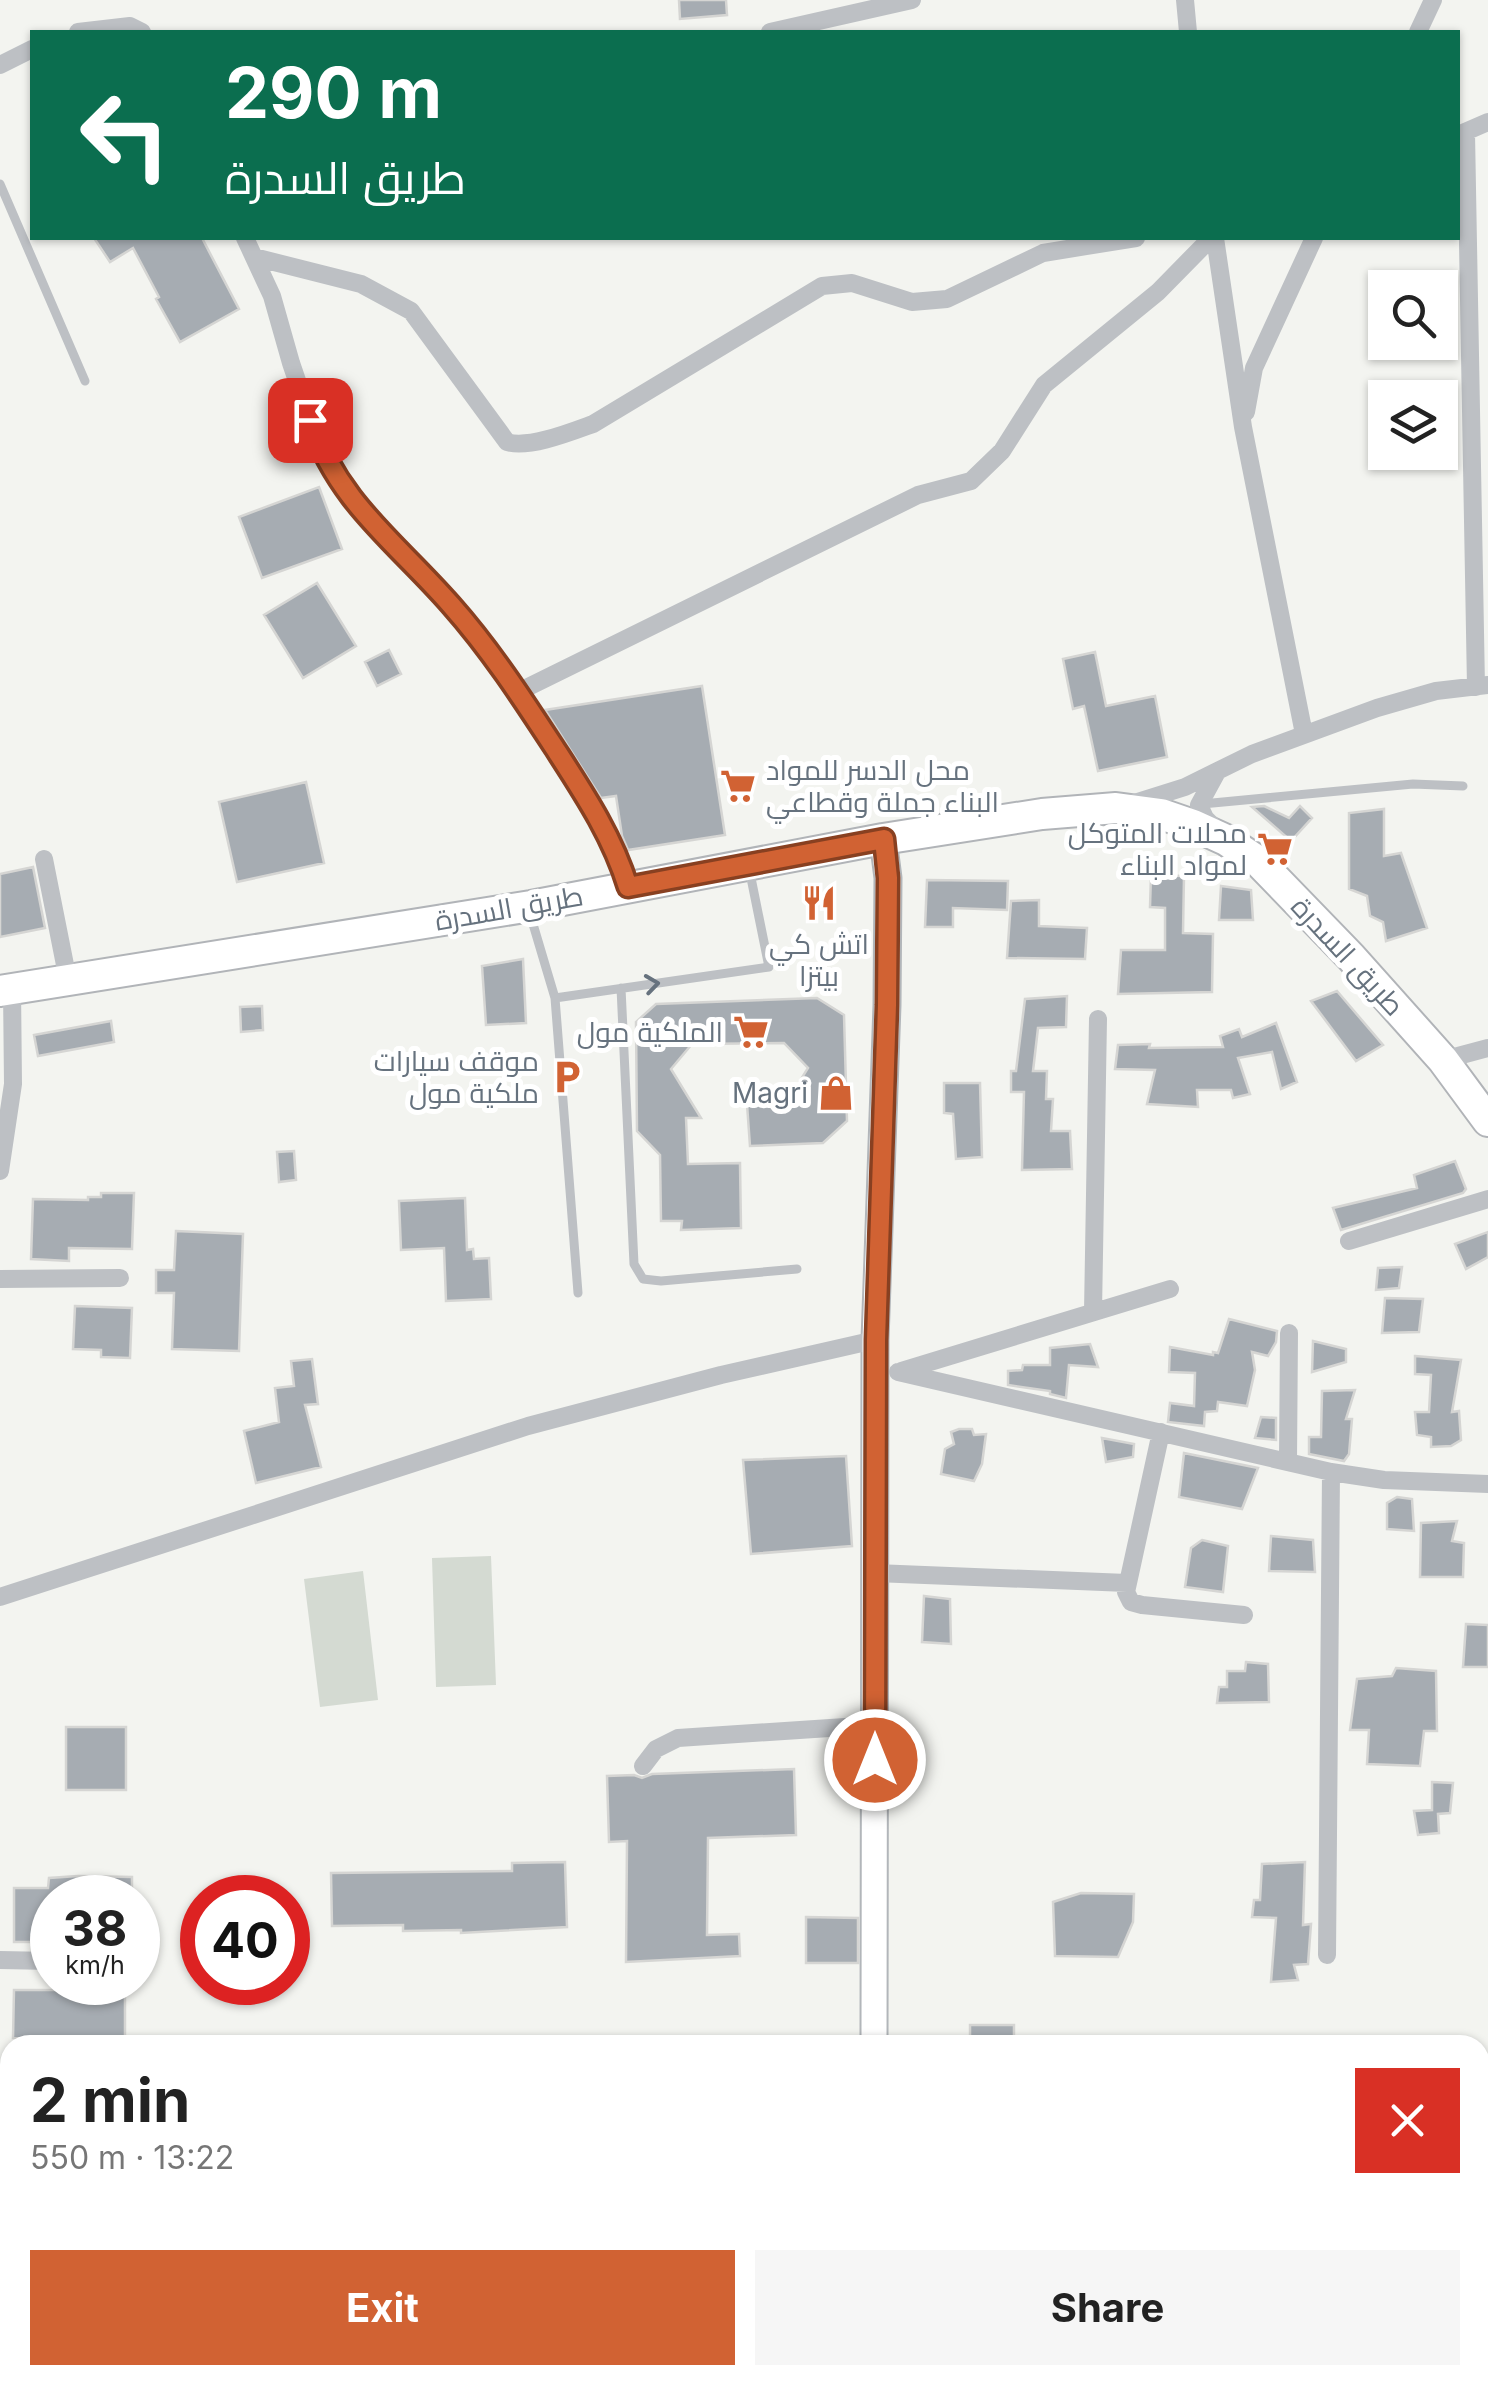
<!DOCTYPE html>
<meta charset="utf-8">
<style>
body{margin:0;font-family:Inter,Cairo,sans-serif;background:#f6f6f6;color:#222;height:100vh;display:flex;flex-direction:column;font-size:38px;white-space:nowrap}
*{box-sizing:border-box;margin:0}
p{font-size:32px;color:#767676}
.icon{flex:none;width:55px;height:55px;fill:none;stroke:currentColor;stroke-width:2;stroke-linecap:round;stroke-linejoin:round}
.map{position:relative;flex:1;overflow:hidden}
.drawer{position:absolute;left:0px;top:2035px;width:1490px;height:350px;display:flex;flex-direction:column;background:#fff;border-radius:30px 30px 0 0;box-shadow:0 2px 8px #0004}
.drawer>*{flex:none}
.hud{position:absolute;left:30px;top:30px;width:1430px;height:210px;border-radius:0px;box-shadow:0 2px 8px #0004;background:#0b6e4f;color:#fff;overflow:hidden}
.controls{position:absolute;left:1368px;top:270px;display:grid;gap:20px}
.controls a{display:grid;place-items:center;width:90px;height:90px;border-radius:0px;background:#fff;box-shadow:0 2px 8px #0004;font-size:50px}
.speed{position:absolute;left:30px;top:1875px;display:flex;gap:20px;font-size:50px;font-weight:700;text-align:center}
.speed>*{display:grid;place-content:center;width:130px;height:130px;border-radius:50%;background:#fff;box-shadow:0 2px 8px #0004;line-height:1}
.speed small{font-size:25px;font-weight:400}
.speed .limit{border:15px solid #d22;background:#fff;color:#111}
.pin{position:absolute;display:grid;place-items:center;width:85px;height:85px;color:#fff;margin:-42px;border-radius:20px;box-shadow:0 5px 15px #0006}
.me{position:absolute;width:110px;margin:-55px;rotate:0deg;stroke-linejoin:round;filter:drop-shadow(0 0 8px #0008)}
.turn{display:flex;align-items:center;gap:35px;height:210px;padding:0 30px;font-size:45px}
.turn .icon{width:130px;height:130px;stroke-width:2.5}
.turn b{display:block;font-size:70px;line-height:85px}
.round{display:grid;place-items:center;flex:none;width:105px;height:105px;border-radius:0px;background:#f6f6f6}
.head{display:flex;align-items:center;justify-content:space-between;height:170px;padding:0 30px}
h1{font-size:60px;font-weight:700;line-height:75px}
.cta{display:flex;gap:20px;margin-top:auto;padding:20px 30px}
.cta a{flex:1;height:115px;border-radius:0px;background:#d16233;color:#fff;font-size:40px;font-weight:700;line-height:115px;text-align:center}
.cta a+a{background:#f6f6f6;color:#222}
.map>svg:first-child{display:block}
.green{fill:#d4dad2}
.building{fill:#a6acb2;stroke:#d5d5d3;stroke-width:2.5}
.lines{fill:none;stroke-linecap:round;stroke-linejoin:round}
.secondary-casing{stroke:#b2b6ba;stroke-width:29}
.primary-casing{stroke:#b1b4b8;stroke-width:34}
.lane{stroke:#bdc0c4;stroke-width:9}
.street{stroke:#bdc0c4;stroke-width:18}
.secondary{stroke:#fff;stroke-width:25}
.primary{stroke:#fff;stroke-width:30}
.oneway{stroke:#66727e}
.route-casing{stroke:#884021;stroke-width:25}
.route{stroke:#d16233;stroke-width:18}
.labels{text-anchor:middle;stroke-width:10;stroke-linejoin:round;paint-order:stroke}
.poi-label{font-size:28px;fill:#66727e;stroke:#fff;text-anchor:end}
.street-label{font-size:28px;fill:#66727e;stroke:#fff}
</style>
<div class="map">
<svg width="1488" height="2385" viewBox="0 0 1488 2385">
<rect width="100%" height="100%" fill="#f3f4f0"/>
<!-- green -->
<path class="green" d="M491 1556 496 1685 436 1687 432 1558Z
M363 1571 378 1700 320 1707 304 1579Z"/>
<!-- building -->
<path class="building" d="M679 0H726L727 15 680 19Z
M94 238H202L239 309 180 342 156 299 159 297 133 248 110 262Z
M319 487 342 549 262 578 239 517Z
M317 583 356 646 303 678 264 615Z
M389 650 401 674 377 686 365 662Z
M1095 652 1106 706 1155 696 1167 757 1098 771 1084 706 1073 709 1063 659Z
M702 686 725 835 628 850 622 836 616 796 601 798 545 710Z
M306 782 324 863 237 882 219 802Z
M1264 806 1289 818 1300 806 1312 818 1291 841 1252 807Z
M1384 809V856L1401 853 1427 928 1386 941 1383 922 1370 916 1367 896 1349 889V813Z
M33 867 45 928 0 937V874Z
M1151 875 1184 876 1183 933 1213 934 1212 992 1118 994 1121 950H1165V908L1150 907Z
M927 880 1008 881 1007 910 953 908V927H925Z
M1221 886 1251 890 1253 920H1219Z
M1039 900V926L1087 928 1085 959 1007 958 1011 901Z
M523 959 526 1023 486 1025 482 966Z
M1337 991 1383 1045 1356 1061 1311 1001Z
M1067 996 1066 1027 1038 1028 1033 1071H1047L1046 1099H1053L1051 1131H1070L1072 1169 1022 1170 1024 1092H1011V1071H1016L1025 999Z
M817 998 844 1015 847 1121 823 1143 750 1146 747 1104 785 1105 808 1068 784 1043 692 1044 671 1069 701 1118H686L688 1164 740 1163 741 1228 681 1230 682 1221H661L660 1155 637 1131 636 1022 656 1004Z
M262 1006 263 1030 241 1032 240 1007Z
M111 1021 114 1042 38 1056 34 1035Z
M1276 1023 1297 1082 1281 1089 1272 1052 1238 1058 1250 1094 1233 1098 1231 1090H1197L1198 1107 1147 1104 1155 1070 1115 1069 1118 1045 1150 1044 1149 1048 1223 1047 1220 1036 1239 1029 1242 1037Z
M944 1083H980L982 1157 956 1159 953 1114 944 1113Z
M294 1151 296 1180 279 1182 277 1152Z
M1455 1161 1466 1189 1463 1193 1341 1230 1333 1208 1417 1188 1414 1175Z
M101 1193H134L132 1249 69 1248V1261L31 1259 33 1199 88 1200V1197H101Z
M465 1198 467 1250 473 1249 474 1259 489 1258 491 1299 446 1301 444 1248 401 1250 399 1201Z
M176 1231 243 1234 239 1351 172 1349 174 1293H156V1270H174Z
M1488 1232V1257L1466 1269 1455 1244Z
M1402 1267 1399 1288 1376 1290 1378 1268Z
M1385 1298 1423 1299 1419 1332 1382 1333Z
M75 1306 132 1308 130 1358 101 1357V1350L73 1349Z
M1229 1319 1277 1331 1276 1342 1268 1356 1252 1352 1255 1370 1247 1406 1218 1402 1217 1411 1205 1412 1204 1426 1168 1422 1170 1403 1194 1406 1195 1373 1169 1372 1170 1347 1213 1355V1352L1218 1353Z
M1313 1341 1346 1349V1362L1312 1372Z
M1090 1344 1098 1367 1069 1365 1066 1398 1050 1394V1391L1008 1385V1371L1022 1370 1023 1365H1050V1348Z
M1415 1356 1461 1360 1452 1412 1459 1411 1461 1440 1451 1446 1431 1447V1437L1417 1435 1415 1412H1429L1431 1375 1415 1374Z
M312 1359 318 1404 305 1405 321 1467 256 1483 244 1431 279 1422 275 1388 294 1386 291 1361Z
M1355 1390 1346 1419H1352L1349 1454 1344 1461 1309 1454V1437H1321L1322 1391Z
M1261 1417 1276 1418V1440L1255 1438Z
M959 1429H972L974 1435 986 1434 982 1464 974 1481 941 1474 945 1449 954 1444 951 1432Z
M1102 1438 1134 1444 1133 1457 1106 1462Z
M1184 1453 1258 1468 1242 1509 1179 1497Z
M846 1456 852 1546 751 1554 743 1460Z
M1397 1497 1412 1499 1414 1531 1387 1529V1503Z
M1457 1521 1452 1541 1464 1543 1463 1577H1420L1421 1523Z
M1271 1536 1313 1540 1315 1572 1269 1571Z
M1202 1540 1228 1546 1223 1592 1185 1587 1191 1548Z
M924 1596 950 1599 951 1644 922 1642Z
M1466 1624 1488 1625V1667H1463Z
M1246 1662 1268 1664 1269 1702 1217 1703 1219 1687H1227V1671H1245Z
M1396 1668 1436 1671 1437 1731H1424L1420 1766 1367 1764 1369 1730H1350L1357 1679 1392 1676Z
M66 1727H126V1790H66Z
M794 1769 796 1835 708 1838 707 1935 739 1934 740 1956 626 1962 627 1841 609 1842 607 1776 634 1775 642 1778 652 1774Z
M1432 1782 1453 1783 1450 1813 1438 1814 1439 1833 1418 1835 1414 1811 1432 1810Z
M565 1862 567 1927 461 1933V1930L403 1931V1925L332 1926 331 1873 512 1871V1863Z
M1305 1862 1303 1925 1311 1924 1308 1964 1294 1965 1298 1980 1271 1982 1276 1918 1252 1917 1254 1900H1260L1262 1864Z
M78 1876 132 1877V1898H52V1942H14V1888H48L49 1878Z
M1081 1893 1134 1894 1133 1922 1118 1957 1055 1956 1053 1902Z
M806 1917 858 1918V1963H806Z
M76 1984 125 1985V2044L76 2045V2039L13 2038 14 1990H76Z
M970 2025H1014V2045H970Z"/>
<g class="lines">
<defs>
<path id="secondary" d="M874 2045 875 1340 887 1005 888 878 883 839
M873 2375V2385"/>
<path id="primary" d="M0 991 531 906 883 839 1042 814 1116 808 1161 814 1193 825 1226 840 1259 862 1351 957 1443 1060 1488 1121"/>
</defs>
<!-- secondary casing -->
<use href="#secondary" class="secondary-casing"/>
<!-- primary casing -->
<use href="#primary" class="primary-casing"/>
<!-- lane -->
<path class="lane" d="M0 184 85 381
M1202 804 1413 784 1463 786
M530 914 555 998 578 1293
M621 988 634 1264 643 1279 661 1281 797 1269
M555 998 769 967 749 868
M524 2375V2385
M1035 2375 1036 2385
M368 2385 369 2375"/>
<!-- street -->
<path class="street" d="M1185 0 1188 32
M78 32 130 26 142 32
M770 32 912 0
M1418 32 1433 0
M0 65 32 49
M1466 133 1476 687
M1458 135 1488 122
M245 238 272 296 291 363 320 448 331 469 345 492 454 609 518 692 606 829 629 887
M1215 238 1243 427 1304 734
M254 257 361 284 411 311 507 442C528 449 571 432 593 424L822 286 852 283 912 302 947 299 1043 253 1136 238
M1246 412 1254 368 1314 238
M518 692 918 495 971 481 1002 451 1044 385 1158 292 1211 238
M1131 804 1185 787 1252 754 1377 708 1436 691 1488 685
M1216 829 1205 818 1199 805 1217 772
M44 859 68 980
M1443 1060 1488 1048
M0 1171 13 1084 12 988
M1349 1241 1488 1199
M0 1279 120 1278
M1093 1312 1098 1019
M901 1371 1170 1289
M898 1372 1331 1472 1384 1480 1488 1484
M1161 1432 1126 1592 1131 1602 1142 1605 1244 1615
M1288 1460 1289 1333
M875 1573 1127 1583
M0 1597 528 1426 721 1375 875 1340
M643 1766 656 1749 678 1738 875 1725
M1327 1955 1331 1472
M0 1960 52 1961
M1480 2334 1488 2336"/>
<!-- secondary -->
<use href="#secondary" class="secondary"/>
<!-- primary -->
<use href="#primary" class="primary"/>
</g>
<!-- one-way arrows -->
<defs><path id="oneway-chevron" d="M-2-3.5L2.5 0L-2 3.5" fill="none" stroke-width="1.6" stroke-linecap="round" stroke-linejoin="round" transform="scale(2.5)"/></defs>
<use class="oneway" href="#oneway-chevron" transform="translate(652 984) rotate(-8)"/>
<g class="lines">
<defs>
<path id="route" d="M310 420C339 504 395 541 451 605 490 649 522 698 554 747 583 792 612 835 628 887L884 839 888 878 887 1005 876 1340 875 1760"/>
</defs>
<!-- route casing -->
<use href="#route" class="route-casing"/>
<!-- route -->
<use href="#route" class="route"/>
</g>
<!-- icons -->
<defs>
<symbol id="supermarket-bare" viewBox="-9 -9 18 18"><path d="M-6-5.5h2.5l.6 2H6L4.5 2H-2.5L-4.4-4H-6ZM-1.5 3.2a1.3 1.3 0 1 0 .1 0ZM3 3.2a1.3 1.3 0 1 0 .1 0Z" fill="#d16233" stroke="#fff" stroke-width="2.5" paint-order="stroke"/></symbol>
<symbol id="restaurant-bare" viewBox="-9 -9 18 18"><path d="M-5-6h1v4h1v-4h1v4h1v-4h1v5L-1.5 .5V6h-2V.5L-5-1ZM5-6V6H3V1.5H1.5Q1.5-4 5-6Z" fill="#d16233" stroke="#fff" stroke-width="2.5" paint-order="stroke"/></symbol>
<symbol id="parking-bare" viewBox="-9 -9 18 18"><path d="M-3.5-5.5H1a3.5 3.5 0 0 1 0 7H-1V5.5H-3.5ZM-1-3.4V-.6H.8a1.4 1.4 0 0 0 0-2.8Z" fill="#d16233" stroke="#fff" stroke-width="2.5" paint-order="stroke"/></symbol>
<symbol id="shop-bare" viewBox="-9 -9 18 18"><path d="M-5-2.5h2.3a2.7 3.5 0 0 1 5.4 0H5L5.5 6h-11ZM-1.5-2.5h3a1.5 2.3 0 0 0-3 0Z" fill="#d16233" stroke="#fff" stroke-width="2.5" paint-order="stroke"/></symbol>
</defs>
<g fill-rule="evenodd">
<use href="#supermarket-bare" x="713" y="761" width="50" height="50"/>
<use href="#supermarket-bare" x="1250" y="824" width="50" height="50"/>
<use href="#restaurant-bare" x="794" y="878" width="50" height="50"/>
<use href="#supermarket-bare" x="726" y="1007" width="50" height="50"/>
<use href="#parking-bare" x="542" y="1052" width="50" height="50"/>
<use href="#shop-bare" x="811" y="1068" width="50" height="50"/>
</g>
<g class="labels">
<!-- poi labels -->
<g class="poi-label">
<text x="766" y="780" text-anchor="start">محل الدسر للمواد<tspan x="766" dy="32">البناء جملة وقطاعي</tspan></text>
<text x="1247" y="843">محلات المتوكل<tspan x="1247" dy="32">لمواد البناء</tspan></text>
<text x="819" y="954" text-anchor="middle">اتش كي<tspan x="819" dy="32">بيتزا</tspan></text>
<text x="723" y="1042">الملكية مول</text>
<text x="539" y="1071">موقف سيارات<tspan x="539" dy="32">ملكية مول</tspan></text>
<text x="808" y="1103">Magri</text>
</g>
<!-- street labels -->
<g class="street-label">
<text transform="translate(509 908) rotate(-10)" y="10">طريق السدرة</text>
<text transform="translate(1348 956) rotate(47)" y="10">طريق السدرة</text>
</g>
</g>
</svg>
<div class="controls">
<a><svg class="icon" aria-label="search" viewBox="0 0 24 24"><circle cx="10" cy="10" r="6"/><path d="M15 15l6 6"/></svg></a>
<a><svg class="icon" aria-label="layers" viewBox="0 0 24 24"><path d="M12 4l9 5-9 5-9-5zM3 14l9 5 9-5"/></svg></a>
</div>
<div class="speed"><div>38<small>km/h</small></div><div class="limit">40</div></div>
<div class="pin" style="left:310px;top:420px;background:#d93025"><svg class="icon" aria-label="arrive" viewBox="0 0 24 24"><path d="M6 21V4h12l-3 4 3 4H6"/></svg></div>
<svg class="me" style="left:875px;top:1760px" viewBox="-20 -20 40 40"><circle r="17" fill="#d16233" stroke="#fff" stroke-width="3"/><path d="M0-11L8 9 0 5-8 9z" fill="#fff"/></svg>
<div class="hud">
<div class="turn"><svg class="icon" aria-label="left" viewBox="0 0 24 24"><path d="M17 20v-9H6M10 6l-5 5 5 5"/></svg><div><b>290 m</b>طريق السدرة</div></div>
</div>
<section class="drawer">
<div class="head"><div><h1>2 min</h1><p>550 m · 13:22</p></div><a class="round" style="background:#d93025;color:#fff"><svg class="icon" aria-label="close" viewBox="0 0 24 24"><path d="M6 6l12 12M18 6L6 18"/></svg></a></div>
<div class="cta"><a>Exit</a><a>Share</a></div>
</section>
</div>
